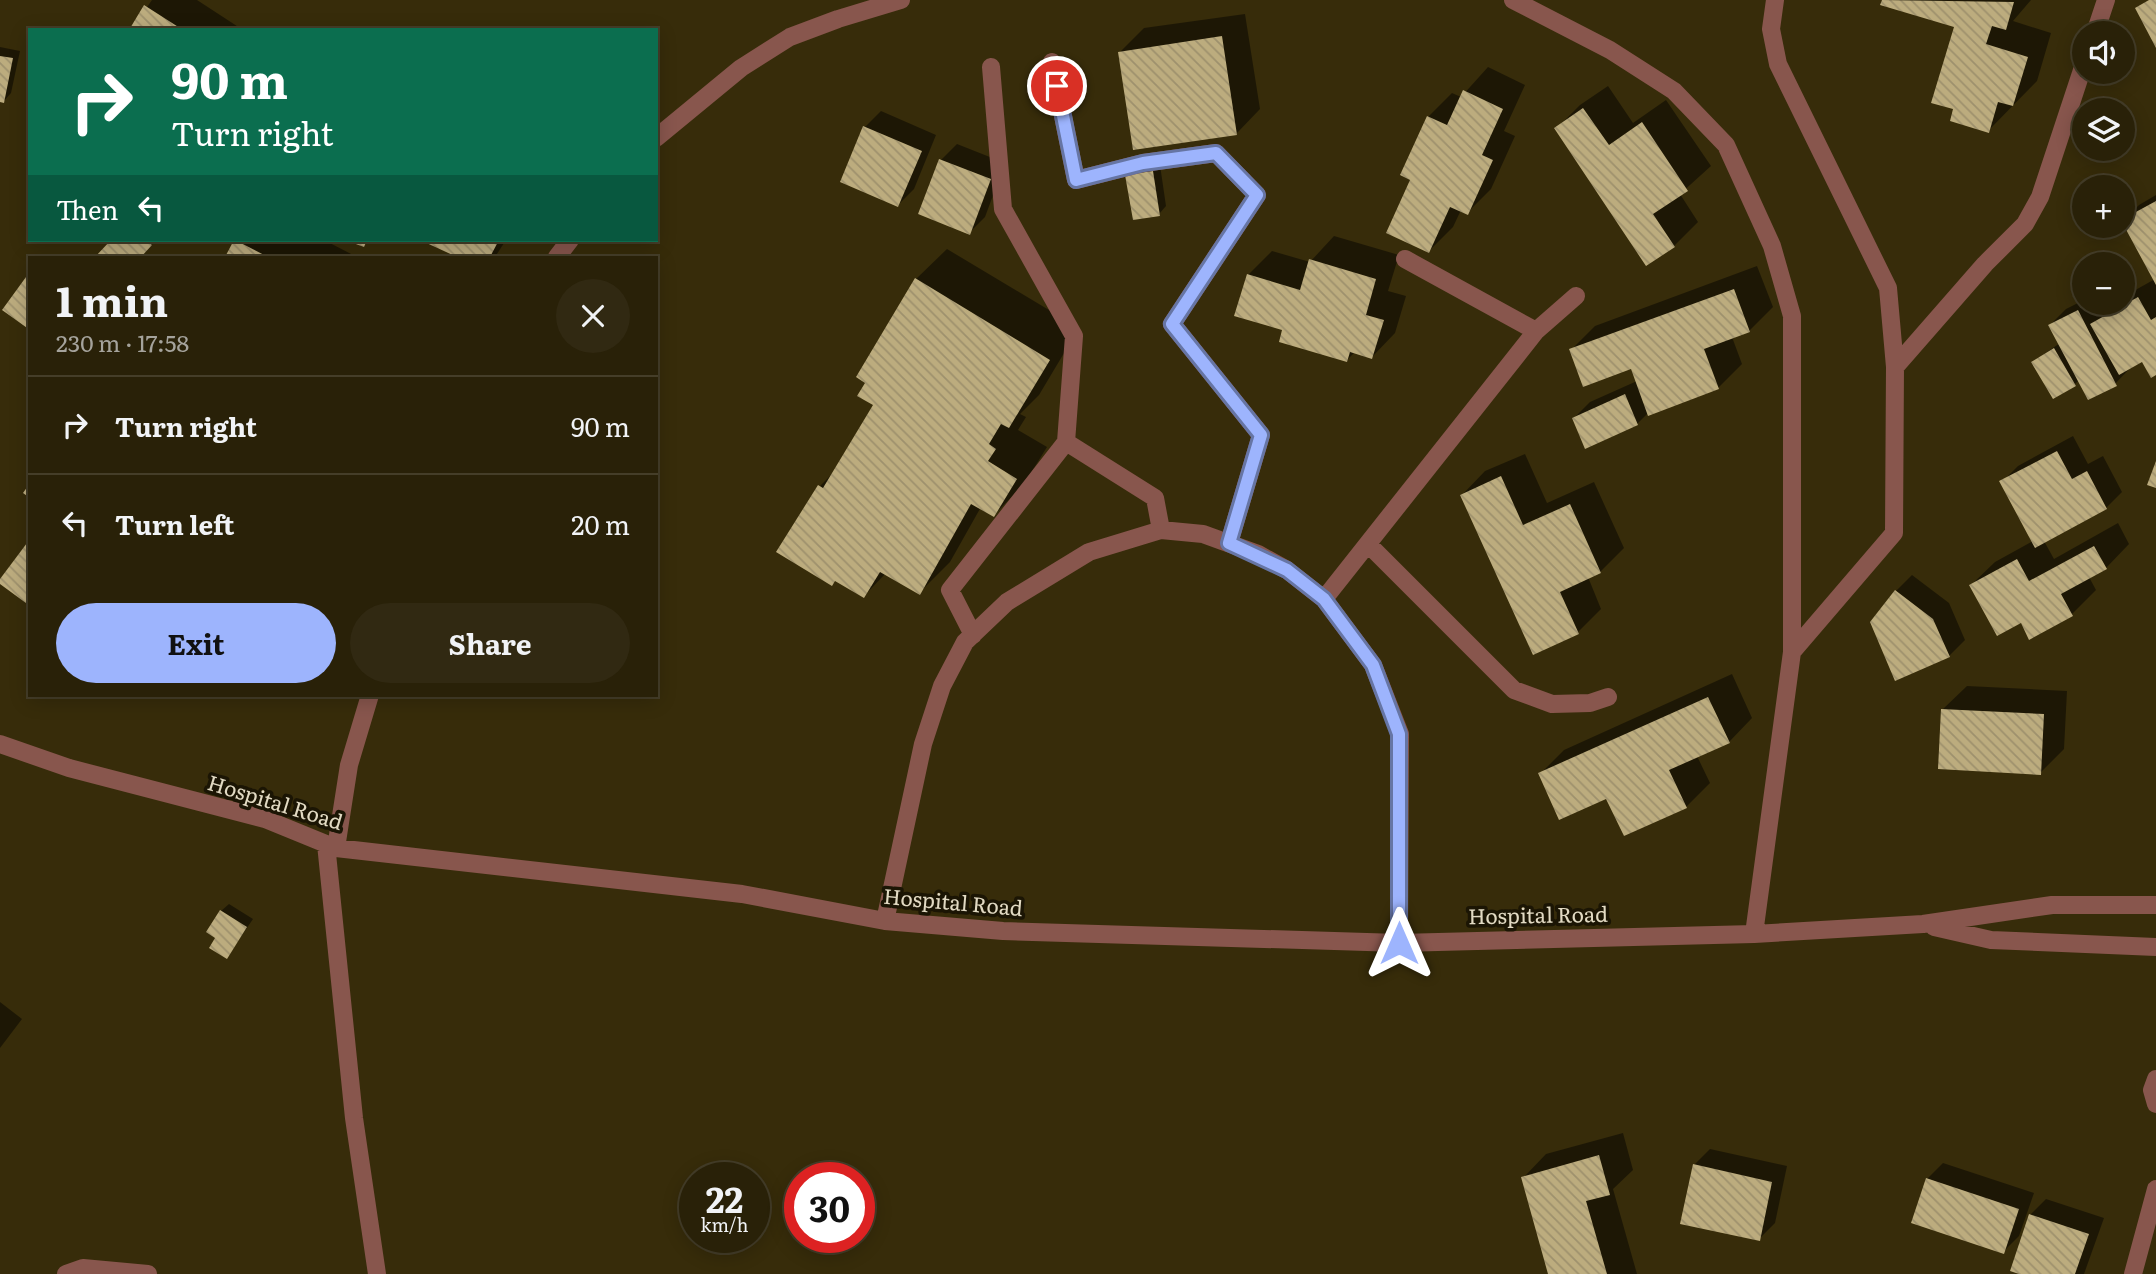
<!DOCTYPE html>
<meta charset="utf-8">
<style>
body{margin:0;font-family:Literata,serif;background:#312912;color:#f1f3f6;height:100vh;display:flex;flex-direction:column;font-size:26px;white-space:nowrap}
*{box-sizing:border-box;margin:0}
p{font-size:23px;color:#a5a39c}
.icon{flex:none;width:38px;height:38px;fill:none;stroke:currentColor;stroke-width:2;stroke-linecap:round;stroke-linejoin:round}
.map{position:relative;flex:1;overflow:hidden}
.sheet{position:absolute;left:28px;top:256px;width:630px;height:441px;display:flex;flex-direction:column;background:#292108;border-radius:0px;box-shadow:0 4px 18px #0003,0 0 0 2px #453e29}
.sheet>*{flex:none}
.top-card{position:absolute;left:28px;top:28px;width:630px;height:214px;border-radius:0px;box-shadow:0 4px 18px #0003,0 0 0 2px #453e29;background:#0b6e4f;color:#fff;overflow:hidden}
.fabs{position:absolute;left:2072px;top:21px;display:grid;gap:14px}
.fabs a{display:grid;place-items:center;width:63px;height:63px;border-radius:50%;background:#292108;box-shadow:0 4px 18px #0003,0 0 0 2px #453e29;font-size:35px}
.speed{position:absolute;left:679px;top:1162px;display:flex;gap:14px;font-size:35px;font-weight:700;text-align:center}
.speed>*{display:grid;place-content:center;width:91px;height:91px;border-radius:50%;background:#292108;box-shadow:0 4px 18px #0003,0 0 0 2px #453e29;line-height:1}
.speed small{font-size:18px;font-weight:400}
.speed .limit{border:10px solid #d22;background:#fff;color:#111}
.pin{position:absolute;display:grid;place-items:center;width:60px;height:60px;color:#fff;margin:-30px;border:4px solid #fff;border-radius:50%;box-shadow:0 2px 7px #0007}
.me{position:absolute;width:77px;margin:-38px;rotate:0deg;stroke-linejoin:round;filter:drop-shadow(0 0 5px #0008)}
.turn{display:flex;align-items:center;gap:24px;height:147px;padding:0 28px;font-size:32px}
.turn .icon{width:91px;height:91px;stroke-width:2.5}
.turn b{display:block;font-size:49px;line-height:60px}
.then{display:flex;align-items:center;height:66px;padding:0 28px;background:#0003;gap:14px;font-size:26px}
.round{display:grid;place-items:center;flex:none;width:74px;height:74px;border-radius:37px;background:#312912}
.overview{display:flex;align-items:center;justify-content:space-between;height:119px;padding:0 28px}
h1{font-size:42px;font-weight:700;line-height:52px}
.cta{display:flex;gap:14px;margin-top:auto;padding:14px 28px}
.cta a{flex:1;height:80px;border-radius:42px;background:#9db4fd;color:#111;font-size:28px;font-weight:700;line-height:80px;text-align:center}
.cta a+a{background:#312912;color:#f1f3f6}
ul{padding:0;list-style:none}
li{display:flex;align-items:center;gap:21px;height:98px;padding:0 28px;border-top:2px solid #453e29}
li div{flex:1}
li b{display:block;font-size:26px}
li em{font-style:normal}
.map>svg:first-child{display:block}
.shadow{fill:#0007}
.building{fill:url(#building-back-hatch)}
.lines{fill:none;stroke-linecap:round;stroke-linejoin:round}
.minor{stroke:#88564d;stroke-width:18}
.route-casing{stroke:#6675a4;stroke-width:18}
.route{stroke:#9db4fd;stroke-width:12}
.labels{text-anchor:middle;stroke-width:7;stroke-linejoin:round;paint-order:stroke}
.street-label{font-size:21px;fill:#e2dac3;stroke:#1b1504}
</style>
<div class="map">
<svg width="2156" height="1274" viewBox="0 0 2156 1274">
<defs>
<pattern id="building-back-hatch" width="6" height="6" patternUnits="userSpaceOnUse" patternTransform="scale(1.75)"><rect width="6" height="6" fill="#bcac7e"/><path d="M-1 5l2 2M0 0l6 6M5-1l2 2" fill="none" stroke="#9e916d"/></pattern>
</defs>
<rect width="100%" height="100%" fill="#372c0a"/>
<!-- shadow -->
<path class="shadow" d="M152 0H197L243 30H131Z
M1883 0H2031L2013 21 2051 33 2037 81 1988 131 1956 108V26L1882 3Z
M1245 14 1260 109 1237 133 1120 52 1144 28Z
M0 47 20 51 11 93 4 101 0 100Z
M1488 67 1525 85 1504 131 1515 136 1491 189 1467 213 1461 210 1453 227 1429 251 1413 179 1428 117 1452 93 1461 97Z
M1608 86 1633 123 1666 100 1711 166 1680 194 1698 222 1674 246 1647 264 1556 129 1580 105Z
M881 111 936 135 914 189 898 205 865 127Z
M957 144 1005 163 985 217 969 233 920 213 941 160Z
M1160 165 1166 206 1159 214 1127 176Z
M2156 195V373L2143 360 2131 367 2115 384 2079 380 2075 384 2033 362 2060 343 2050 325 2066 309 2084 300 2098 303 2103 313 2114 303H2123V297L2155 279 2123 221 2139 205Z
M1334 236 1399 255 1388 291 1406 296 1395 333 1372 357 1355 352 1347 360 1284 329 1248 275 1272 251 1310 262Z
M113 240H156L141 257H97Z
M236 240H324L357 257H227Z
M424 240H506L495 257H461Z
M947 249 1079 328 1039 395 1020 414 1026 417 1018 430 1047 447 1024 484 994 515 981 507 950 562 919 593 886 573 864 596 820 486 835 471 875 405 916 279Z
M1757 266 1773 307 1749 331 1732 337 1742 364 1718 388 1649 412 1637 424 1574 418 1590 402 1637 381 1632 367 1571 350 1595 326Z
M2073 436 2088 464 2103 456 2122 492 2106 508 2044 541 2054 559 2118 523 2129 544 2106 568 2089 577 2096 590 2072 614 2030 637 2022 621 1971 585 1995 562 2033 541 2002 482 2018 466Z
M1525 454 1547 503 1594 482 1624 548 1600 572 1588 577 1601 609 1578 632 1462 495 1485 471Z
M1912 575 1949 603 1965 640 1949 656 1896 591Z
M1732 674 1752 718 1729 742 1697 756 1710 783 1686 807 1607 796 1540 774 1564 750Z
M1967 686 2067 691 2064 749 2040 773 1943 709Z
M229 904 253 919 227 957 218 937 221 911Z
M0 1002 22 1019 0 1048Z
M1623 1133 1633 1170 1613 1189 1637 1274H1550L1523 1178 1546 1154Z
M1710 1149 1787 1166 1775 1223 1759 1239 1694 1165Z
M1943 1163 2034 1193 2019 1236 2003 1252 1927 1179Z
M2046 1199 2104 1218 2084 1274H2024L2030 1215Z"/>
<!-- building -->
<path class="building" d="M1882 0 2014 2 2006 30 1992 26 1986 44 2028 57 2013 106 1998 102 1989 133 1950 121 1953 109 1931 103 1954 27 1880 5Z
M2149 0H2156V48L2135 8Z
M144 5 183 30H129Z
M1222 36 1237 135 1133 150 1118 52Z
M0 56 13 58 4 103 0 102Z
M1463 90 1503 109 1482 155 1493 160 1468 215 1450 207 1429 253 1386 233 1410 180 1400 175 1427 116 1447 125Z
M1583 108 1609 145 1642 122 1688 191 1653 214 1675 247 1646 266 1554 128Z
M863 126 922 151 898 207 840 182Z
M939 159 991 179 970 235 918 214Z
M1153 171 1160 216 1133 220 1125 175Z
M2156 201V285L2123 224V219Z
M111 240H146L152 245 141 257H95Z
M234 240H235L268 257H225Z
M345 240H367L364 247Z
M420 240H499L490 257H457Z
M1309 259 1376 279 1366 315 1384 320 1372 359 1350 352 1347 362 1279 342 1282 330 1234 316 1247 274 1300 290Z
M26 277 30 280V330L2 310Z
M915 278 1050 360 1009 428 1001 424 989 444 996 449 988 461 1017 479 994 517 971 504 920 595 880 572 864 598 835 581 832 586 776 552 818 485 823 488 873 405 857 396 865 383 856 377Z
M1734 289 1750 332 1704 349 1719 389 1648 416 1631 369 1583 387 1569 349Z
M2138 297 2151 320 2156 317V375L2151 378 2142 362 2119 375 2090 324Z
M2078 310 2117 386 2088 400 2048 325Z
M2054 348 2076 386 2053 399 2031 362Z
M1625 394 1638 425 1585 449 1572 418Z
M2057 451 2072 479 2087 471 2107 509 2035 548 1999 481Z
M2156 461V488L2147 485Z
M1501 476 1523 525 1570 504 1601 573 1560 592 1579 634 1533 655 1460 495Z
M30 483V498L23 493Z
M30 539V606L0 584V579Z
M2094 546 2107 569 2061 594 2073 616 2029 640 2021 623 1997 636 1969 585 2017 559 2029 581Z
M1895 590 1933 619 1950 657 1895 681 1870 622Z
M1708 697 1730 743 1669 770 1687 808 1624 836 1606 799 1559 820 1538 773Z
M1941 709 2044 714 2041 775 1938 769Z
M220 910 247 927 227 959 209 948 215 938 206 932Z
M1599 1155 1610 1195 1586 1201 1607 1274H1548L1521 1177Z
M1693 1164 1772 1182 1760 1241 1680 1224Z
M1926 1178 2019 1209 2004 1254 1911 1223Z
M2029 1214 2089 1234 2075 1274H2019L2010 1271Z"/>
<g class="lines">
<!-- minor -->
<path class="minor" d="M1513 0 1610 50 1674 91 1726 145 1772 246 1792 316V652L1754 934
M1775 0 1771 29 1778 64 1888 288 1895 367 1894 533 1792 652
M2095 33 2106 0
M1052 62 1076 180 1143 163 1216 153 1257 195 1172 324 1261 435 1229 543
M991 67 1003 209 1074 336 1066 442
M656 138 741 68 790 37 838 19 901 0
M557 257 570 240
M1405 259 1536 331
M1895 367 1985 264 2025 224 2040 197 2084 64
M1368 544 1514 690 1552 704 1590 703 1608 697
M1324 599 1536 331 1576 296
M973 635 950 590 1066 442 1155 498 1161 530
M0 744 69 768 265 819 336 848 742 894 885 921 1003 931 1399 943 1754 934 1923 924 2052 905H2156
M326 844 354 1118 377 1274
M336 848 349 765 370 695
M885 921 923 744 942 686 965 642 1007 602 1089 552 1161 530 1203 534 1258 554 1287 570 1324 599 1373 665 1400 734 1399 943
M1934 927 1991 940 2156 947
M2156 1079 2152 1090 2156 1104
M66 1274 83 1268 148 1274
M2133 1274 2156 1189"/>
</g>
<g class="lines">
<defs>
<path id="route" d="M1057 86 1076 180 1143 163 1216 153 1257 195 1172 324 1261 435 1229 543 1287 570 1324 599 1373 665 1399 734V943"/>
</defs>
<!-- route casing -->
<use href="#route" class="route-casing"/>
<!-- route -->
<use href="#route" class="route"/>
</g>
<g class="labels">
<!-- street labels -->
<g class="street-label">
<text transform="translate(275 803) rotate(17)" y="7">Hospital Road</text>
<text transform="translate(953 903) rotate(5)" y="7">Hospital Road</text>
<text transform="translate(1538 916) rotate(-1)" y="7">Hospital Road</text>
</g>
</g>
</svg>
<div class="fabs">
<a><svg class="icon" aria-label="sound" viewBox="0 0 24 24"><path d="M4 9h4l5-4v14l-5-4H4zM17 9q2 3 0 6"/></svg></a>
<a><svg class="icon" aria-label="layers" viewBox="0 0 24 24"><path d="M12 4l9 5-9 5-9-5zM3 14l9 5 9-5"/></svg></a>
<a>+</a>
<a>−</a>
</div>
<div class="speed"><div>22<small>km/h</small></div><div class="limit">30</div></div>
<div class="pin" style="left:1057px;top:86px;background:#d93025"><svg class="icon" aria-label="arrive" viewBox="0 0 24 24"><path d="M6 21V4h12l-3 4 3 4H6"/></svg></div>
<svg class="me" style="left:1399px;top:943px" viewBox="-20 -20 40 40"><path d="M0-17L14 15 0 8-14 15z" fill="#9db4fd" stroke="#fff" stroke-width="4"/></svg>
<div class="top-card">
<div class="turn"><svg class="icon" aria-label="right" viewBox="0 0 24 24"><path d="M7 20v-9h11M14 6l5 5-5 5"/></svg><div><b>90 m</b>Turn right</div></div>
<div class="then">Then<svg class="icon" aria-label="left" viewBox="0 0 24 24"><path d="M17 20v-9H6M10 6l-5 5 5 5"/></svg></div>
</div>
<section class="sheet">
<div class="overview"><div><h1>1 min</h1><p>230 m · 17:58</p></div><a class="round"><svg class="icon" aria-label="close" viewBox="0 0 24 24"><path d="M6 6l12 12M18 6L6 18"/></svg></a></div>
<ul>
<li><svg class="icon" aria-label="right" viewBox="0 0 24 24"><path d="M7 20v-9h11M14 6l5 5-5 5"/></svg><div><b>Turn right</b></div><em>90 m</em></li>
<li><svg class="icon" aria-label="left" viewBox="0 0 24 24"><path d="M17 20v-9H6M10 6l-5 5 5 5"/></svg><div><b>Turn left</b></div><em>20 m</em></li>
</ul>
<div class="cta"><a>Exit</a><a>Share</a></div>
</section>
</div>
